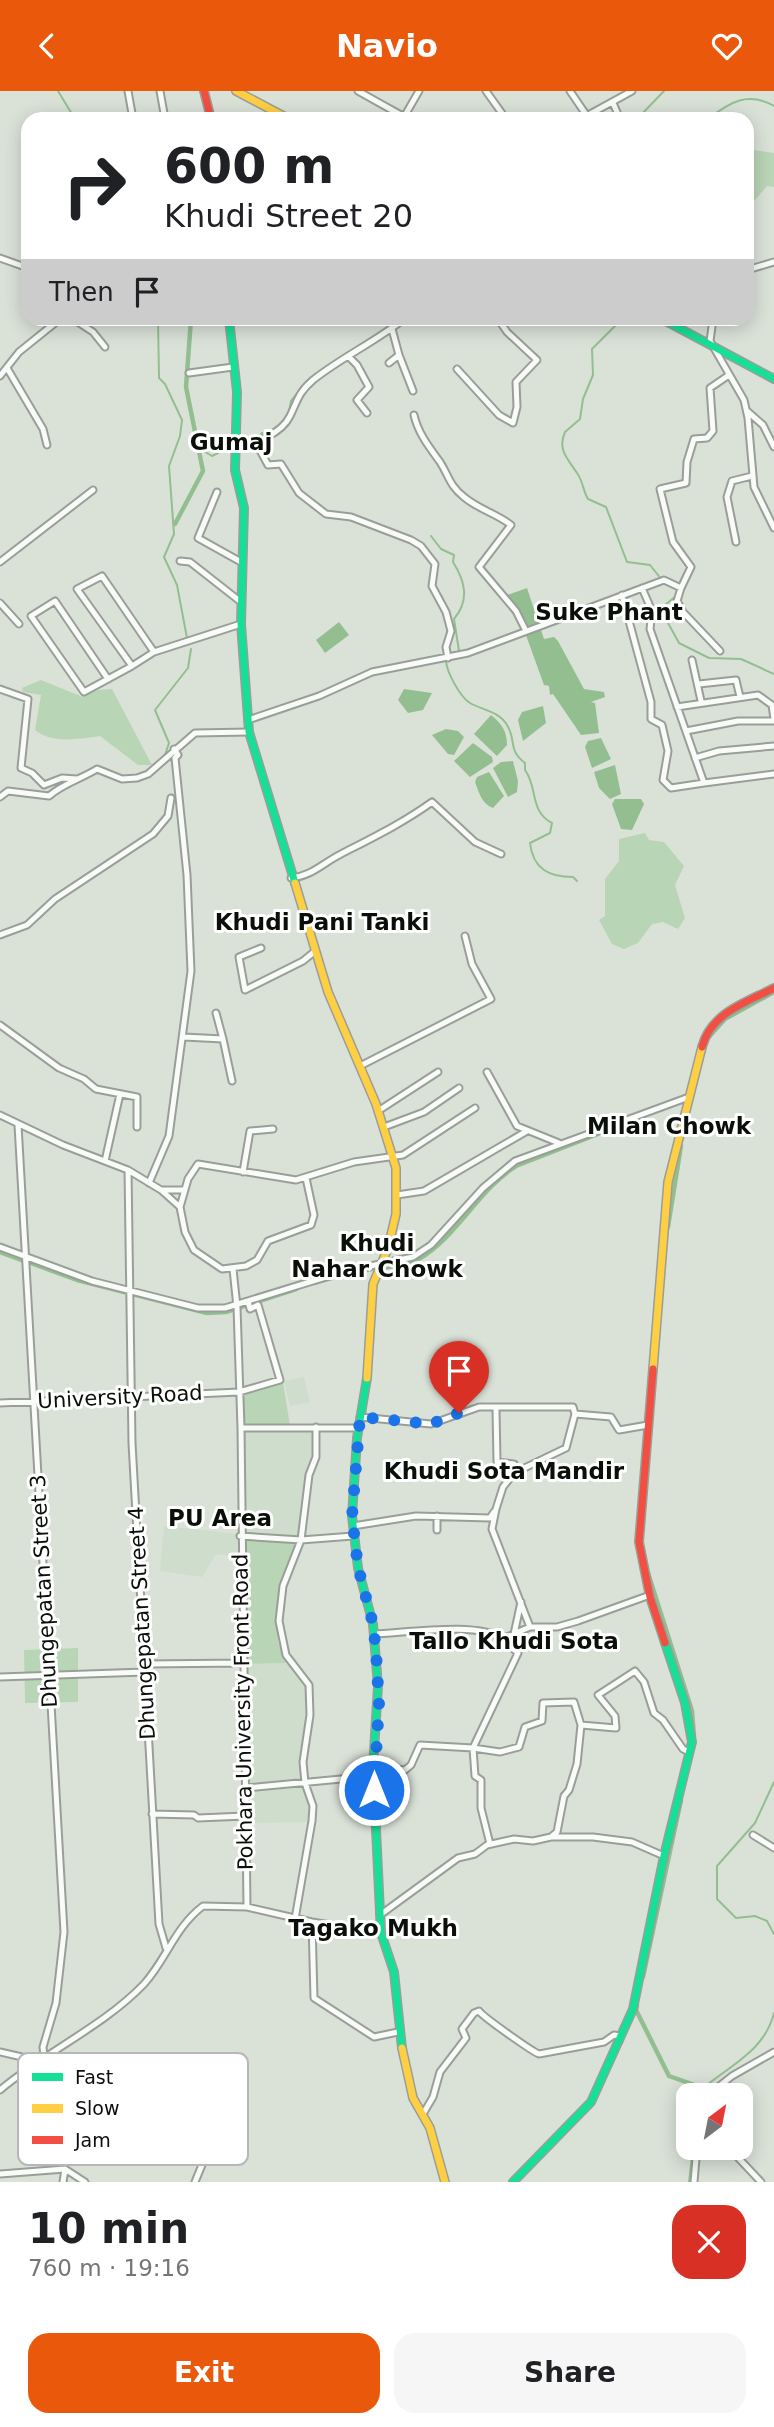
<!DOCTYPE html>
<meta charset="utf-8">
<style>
body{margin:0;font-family:"DejaVu Sans",sans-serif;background:#f6f6f6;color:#202124;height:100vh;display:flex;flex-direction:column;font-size:26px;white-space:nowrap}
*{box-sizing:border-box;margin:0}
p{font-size:23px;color:#757577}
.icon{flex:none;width:38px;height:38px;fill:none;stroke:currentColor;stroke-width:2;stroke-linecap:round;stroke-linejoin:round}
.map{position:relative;height:2091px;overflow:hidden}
.side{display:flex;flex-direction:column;background:#fff;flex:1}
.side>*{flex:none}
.guide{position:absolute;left:21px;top:21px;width:733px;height:214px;border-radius:21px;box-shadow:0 4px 18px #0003;background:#fff;color:#202124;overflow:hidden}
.needle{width:46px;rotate:32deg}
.fabs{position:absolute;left:676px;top:1992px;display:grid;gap:14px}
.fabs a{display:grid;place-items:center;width:77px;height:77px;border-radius:14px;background:#fff;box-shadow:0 4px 18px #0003;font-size:35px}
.pin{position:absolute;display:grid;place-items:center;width:60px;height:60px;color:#fff;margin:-72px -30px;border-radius:50% 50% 50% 0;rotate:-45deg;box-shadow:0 0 7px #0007}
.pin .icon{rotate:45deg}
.me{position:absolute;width:77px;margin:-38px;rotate:0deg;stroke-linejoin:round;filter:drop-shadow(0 0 5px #0008)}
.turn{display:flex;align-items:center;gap:24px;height:147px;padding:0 28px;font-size:32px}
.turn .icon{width:91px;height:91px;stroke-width:2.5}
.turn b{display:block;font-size:49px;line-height:60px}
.then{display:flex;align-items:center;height:66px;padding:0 28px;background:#0003;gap:14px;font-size:26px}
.round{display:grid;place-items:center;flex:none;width:74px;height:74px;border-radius:21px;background:#f6f6f6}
.head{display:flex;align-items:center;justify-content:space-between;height:119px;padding:0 28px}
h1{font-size:42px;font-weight:800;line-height:52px}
.primary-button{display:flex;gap:14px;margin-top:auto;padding:14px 28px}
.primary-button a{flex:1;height:80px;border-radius:21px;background:#ea580c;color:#fff;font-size:28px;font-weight:800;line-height:80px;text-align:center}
.primary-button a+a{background:#f6f6f6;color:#202124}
header{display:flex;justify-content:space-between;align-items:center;height:91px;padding:0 28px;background:#ea580c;color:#fff;font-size:32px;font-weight:800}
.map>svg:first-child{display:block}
.built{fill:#ceddcc}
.green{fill:#b8d5b5}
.water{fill:#93bf90}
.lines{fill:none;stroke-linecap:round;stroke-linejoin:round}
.stream{stroke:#93bf90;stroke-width:2}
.canal{stroke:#93bf90;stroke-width:4.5}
.street-casing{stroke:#999f98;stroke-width:9}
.fast-casing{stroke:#999f98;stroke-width:10}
.slow-casing{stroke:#999f98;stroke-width:10}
.jam-casing{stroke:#999f98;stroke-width:10}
.street{stroke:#f9fbf9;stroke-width:5}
.fast{stroke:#16e098;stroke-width:7}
.slow{stroke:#ffcf43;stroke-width:7}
.jam{stroke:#f24e42;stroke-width:7}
.route{stroke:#1a73e8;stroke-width:12;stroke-dasharray:0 21.6}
.labels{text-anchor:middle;stroke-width:6;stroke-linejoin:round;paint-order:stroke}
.street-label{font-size:21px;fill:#0a0f0a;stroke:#fff}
.neighbourhood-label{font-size:23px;font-weight:bold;fill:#0a0f0a;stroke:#fff}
.key{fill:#fff;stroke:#b6b7b6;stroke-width:2}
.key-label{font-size:19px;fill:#0a0f0a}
</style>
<header><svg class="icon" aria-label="back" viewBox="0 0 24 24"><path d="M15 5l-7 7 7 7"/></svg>Navio<svg class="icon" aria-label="heart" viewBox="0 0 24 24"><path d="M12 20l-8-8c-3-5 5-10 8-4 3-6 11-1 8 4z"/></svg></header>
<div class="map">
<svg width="774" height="2091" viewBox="0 0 774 2091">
<rect width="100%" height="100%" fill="#dae2d8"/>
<!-- built -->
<path class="built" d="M304 1286 310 1311 290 1315 284 1290Z
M312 1339V1373L298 1446 242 1440 243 1340Z
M164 1435 238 1443V1466L216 1463 202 1486 160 1480Z
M286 1572 306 1595 307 1623 298 1672 301 1687 247 1693 244 1573Z
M302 1695 310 1715 308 1731 248 1732V1699Z"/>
<!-- green -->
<path class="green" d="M754 59 774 62V96L767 95 754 110V117L747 118V68Z
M41 589 83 606 98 599 112 598 152 674H138L100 645C80 648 52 653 35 639L41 604 23 601 22 597Z
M645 742 649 749 664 751 684 775 675 794 685 827 678 838 663 831 652 833 638 852 624 858 612 853 599 829 605 825V788L619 770V748Z
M283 1292 290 1334H243L241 1302Z
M242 1446 297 1452 278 1504V1551L286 1572 244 1573Z
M78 1557V1611L25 1612 24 1559Z"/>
<!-- water -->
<path class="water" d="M527 497 544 548 554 546 558 550 584 598 604 601 605 606 591 611 595 612 599 642 581 644 553 603 550 604 549 595 544 594 519 525 505 508 507 504Z
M339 531 349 544 325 562 316 549Z
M404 598 432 602 423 619 408 622 398 609Z
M543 615 546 632 523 650 518 629 522 621Z
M491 624C502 633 507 640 507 654L497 665 474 643Z
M446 638 458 640 464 646 454 664 448 663 432 644Z
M601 647 611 668 592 677 585 656 588 650Z
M473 652 492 666 493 671 470 686 454 670Z
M513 670 518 690 517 701 508 706 493 677 501 671Z
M615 674 621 703 610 708 599 697 594 681Z
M489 681 504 705 493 717C482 713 479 702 475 691L477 686Z
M615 708H641L644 713 632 739 621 738 612 713Z"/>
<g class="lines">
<!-- stream -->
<path class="stream" d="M58 0 75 28
M637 28 664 0
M708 28C730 11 748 0 774 15
M158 228 159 287 165 293 182 329 180 345 169 375 174 443 164 466 177 494 187 547
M622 228 592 258 593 284 583 308 580 328 565 341C557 359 568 368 577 382 583 390 583 400 588 408L606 416 627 471 650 474 662 489
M328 275 347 263
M289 321 291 310 300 299
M276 337 285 329
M256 348 262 342 271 340
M200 358 212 365 232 355
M431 445 441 458 454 464 453 471C465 490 470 509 454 528L459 560 455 563
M676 505 665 514 662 521 679 552 709 567 741 568 774 583
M446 569C446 580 460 606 470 612 482 619 499 620 507 634 517 650 507 658 525 672V679C538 696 529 720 552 732L550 742 530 752C533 778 549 786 573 786L577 790
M164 667 169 652 155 619 188 577 191 558
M774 1691 755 1732 717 1775V1808L736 1827 755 1825 767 1830 774 1843
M701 2004 703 1997C731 1974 765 1959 774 1922
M689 2091 693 2056"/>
<!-- canal -->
<path class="canal" d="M175 433 203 380 186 296 191 228
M707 948 725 928 774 901
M668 1136 681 1055
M0 1161 24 1170
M28 1171 77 1189 207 1222 226 1221 296 1198
M314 1192C331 1187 348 1182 366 1179 384 1176 403 1176 419 1168 456 1147 478 1099 516 1075L634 1029
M648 1482 692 1620 694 1645
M643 1886 681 1709
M637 1915 636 1919 669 1985 703 1997"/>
<defs>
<path id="street" d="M128 0 133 28
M160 0 165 28
M358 0 408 28
M486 0 506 28
M570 0 587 25
M613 12 620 28
M404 26 419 0
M581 28 632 0
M0 167 28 177
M747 179 774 171
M73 228 93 241 105 256
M713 228 710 250 744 309 748 327 754 396 774 437
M399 264 413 300
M348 265 357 274 369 296 357 309 367 322
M389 272 399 264 392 238
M7 277 43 338 47 354
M457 278 499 324 513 332 517 316 516 291 537 269 507 241 498 228
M189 282 233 276
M0 285 19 261 60 228
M747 320 763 334 774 356
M414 324C418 342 429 356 440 371 449 385 449 394 464 406 478 418 497 423 511 434L479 476 516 520 525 538
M256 352 268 374 281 373 299 402 326 423 351 426 411 449 421 455 435 473 432 495 446 521 451 540 446 556 448 567
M235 357C254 352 281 344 290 325 298 309 298 302 313 289 342 266 375 251 404 228
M217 401 198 447 241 471
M736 451 727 406 732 390 752 385
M180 470 190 471 241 511
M0 471 93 399
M681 497 677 510 683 521 720 560
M622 504 651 611V628L662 634 668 660 663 689 671 697 704 692 650 538 652 520 642 497
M0 512 19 533
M692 569 701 610
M132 575 154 561
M108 588 84 601 31 525 55 510 108 588 132 575 77 498 102 485 154 561 241 533
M699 593 736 589 740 606
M0 598 28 608 21 677 32 682 44 694 62 687 77 688
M677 616 758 604 772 614 774 628
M248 629 319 605 372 581 468 562 664 489 681 497 691 476 673 451 660 398 686 392 687 371 694 348 707 347 713 340 710 297 729 284
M686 640 738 630H774
M695 667 719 660 774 655
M704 692 774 683
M0 706 8 700 49 705C64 692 81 688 97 678L122 688 137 687 148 683 195 642 249 641
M291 787C312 785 323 772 341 763 372 747 403 732 432 711L475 751 501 763
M0 844 27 834 55 808 153 743 168 725 171 707
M261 857 239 866 245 899 303 870 314 861
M0 934 59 977 84 988 96 998 137 1006V1036
M184 946 223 948 216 922
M223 948 232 990
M360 975 491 908 472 873 465 845
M487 981 517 1035 559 1052
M378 1020 438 981
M0 1024 63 1054 128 1079 161 1099 180 1116 185 1141 194 1159 222 1178 246 1175 257 1169 268 1150 311 1134 314 1124 306 1087
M18 1034 64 1841 56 1912 43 1956 44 1965 50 1971 62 1974 114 1978 164 1968 179 1974 198 2007 204 2069 195 2091
M384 1036 424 1021 459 997
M105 1070 120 1003
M128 1079 132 1352 159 1833 166 1857
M243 1081 250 1040 273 1038
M149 1092 169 1045 191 880 187 784 175 667 178 664 174 658
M161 1099H184
M397 1104 424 1100 527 1040
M180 1116 188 1088 198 1073 296 1089 354 1071 403 1064 475 1017
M0 1156 92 1190 198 1217H225L342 1181 413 1166 431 1154 483 1097 515 1070 689 1006
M233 1178 237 1216 241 1337 247 1816
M0 1312 239 1301 280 1289 258 1214 250 1218 248 1210
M496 1318 497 1371 514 1373V1382
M575 1323 611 1326 619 1339 648 1334
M360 1326 431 1333 479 1316H573L575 1323
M241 1337H358
M353 1435 416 1425 490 1427 494 1421
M437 1439V1425
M240 1445 301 1449 353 1445
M530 1536 492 1438 496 1418 503 1396 514 1382 566 1357 575 1323
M374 1543C404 1542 481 1530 502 1548L530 1536H557L578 1530 650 1504
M514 1543 521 1511
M502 1548 518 1562 473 1657 500 1661 519 1656 525 1636 542 1630 543 1612 574 1611 581 1634
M145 1573 242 1572
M0 1586 145 1581
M373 1676 405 1679 411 1674 420 1654 473 1657 475 1685 481 1689V1717L490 1753
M245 1697 373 1685
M152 1723 194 1724 198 1727 245 1725
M753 1744 774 1757
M551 1746 557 1741 564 1705 569 1699 577 1673 581 1634 616 1637 615 1625 598 1604 635 1580 644 1591 654 1622 663 1629 683 1658 687 1660
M380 1824 458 1767 475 1763 487 1754 514 1748 533 1750 551 1746H593L632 1751 664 1765
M295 1828 312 1730 313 1715 305 1692 303 1671 310 1624 309 1594 286 1564 279 1530 283 1495 301 1449 309 1384 316 1366V1336
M312 1831 314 1907 374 1946 398 1941
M0 1961 35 1969
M0 1999C45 1961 104 1935 144 1893 166 1869 175 1836 203 1815L247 1816 312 1831 381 1842
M708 2004 732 1985 774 1961
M423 2023 433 2006 440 1981 466 1947 462 1938 474 1922 479 1920C483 1926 533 1961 539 1963L604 1951 614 1944 620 1945 619 1950
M728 2056 761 2091
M0 2083 65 2078 85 2091
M63 2091 65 2078
M694 2091 697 2056"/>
<path id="fast" d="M229 228 237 301 235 379 244 417 241 533 249 641 295 792
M662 228 774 288
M367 1287 357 1347 352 1425 358 1477 373 1533 378 1595 373 1676 381 1842 394 1881 402 1957
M513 2091 591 2011 633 1918 664 1765 692 1651 685 1612 665 1552"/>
<path id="slow" d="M236 0 289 28
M295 792 328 901 376 1013 396 1077V1123L388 1157 373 1193 367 1287
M653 1278 668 1091 702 956
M402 1957 413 2007 430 2037 445 2091"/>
<path id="jam" d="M204 0 211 28
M702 956C711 922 745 912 774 897
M653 1278 639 1451 650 1506 665 1552"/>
</defs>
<!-- street casing -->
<use href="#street" class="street-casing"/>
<!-- fast casing -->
<use href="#fast" class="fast-casing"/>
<!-- slow casing -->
<use href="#slow" class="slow-casing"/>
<!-- jam casing -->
<use href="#jam" class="jam-casing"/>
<!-- street -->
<use href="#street" class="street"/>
<!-- fast -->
<use href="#fast" class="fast"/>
<!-- slow -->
<use href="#slow" class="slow"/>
<!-- jam -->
<use href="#jam" class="jam"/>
</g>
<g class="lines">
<!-- route -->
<path class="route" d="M374 1699 379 1613 376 1560 373 1533 358 1476 352 1425 360 1326 431 1333 459 1322"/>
</g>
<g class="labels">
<!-- street labels -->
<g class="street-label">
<text transform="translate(120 1306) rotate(-3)" y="7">University Road</text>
<text transform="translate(44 1500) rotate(-93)" y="7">Dhungepatan Street 3</text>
<text transform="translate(142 1532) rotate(-93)" y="7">Dhungepatan Street 4</text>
<text transform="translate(243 1621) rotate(-91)" y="7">Pokhara University Front Road</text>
</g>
<!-- neighbourhood labels -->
<g class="neighbourhood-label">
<text x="231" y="359">Gumaj</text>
<text x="609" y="529">Suke Phant</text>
<text x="322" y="839">Khudi Pani Tanki</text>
<text x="669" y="1043">Milan Chowk</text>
<text x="377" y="1160">Khudi<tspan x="377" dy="26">Nahar Chowk</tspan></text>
<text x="504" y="1388">Khudi Sota Mandir</text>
<text x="220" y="1435">PU Area</text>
<text x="514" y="1558">Tallo Khudi Sota</text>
<text x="373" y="1845">Tagako Mukh</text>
</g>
</g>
<!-- legend -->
<rect x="18" y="1962" width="230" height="112" rx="10" class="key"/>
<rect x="32" y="1982" width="31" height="8" fill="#16e098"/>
<rect x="32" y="2013" width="31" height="9" fill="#ffcf43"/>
<rect x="32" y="2045" width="31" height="8" fill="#f24e42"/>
<g class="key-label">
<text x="75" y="1993">Fast</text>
<text x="75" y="2024">Slow</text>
<text x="75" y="2056">Jam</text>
</g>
</svg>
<div class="fabs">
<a><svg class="needle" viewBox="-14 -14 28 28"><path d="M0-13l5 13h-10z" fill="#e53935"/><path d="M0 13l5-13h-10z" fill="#757577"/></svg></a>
</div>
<div class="pin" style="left:459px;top:1322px;background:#d93025"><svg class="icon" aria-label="arrive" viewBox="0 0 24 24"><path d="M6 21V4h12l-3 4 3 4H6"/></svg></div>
<svg class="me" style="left:374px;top:1699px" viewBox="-20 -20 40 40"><circle r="17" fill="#1a73e8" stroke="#fff" stroke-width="3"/><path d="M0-11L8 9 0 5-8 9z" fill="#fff"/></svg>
<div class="guide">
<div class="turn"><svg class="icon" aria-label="right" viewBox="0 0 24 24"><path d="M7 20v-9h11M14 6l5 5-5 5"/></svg><div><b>600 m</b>Khudi Street 20</div></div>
<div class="then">Then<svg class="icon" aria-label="arrive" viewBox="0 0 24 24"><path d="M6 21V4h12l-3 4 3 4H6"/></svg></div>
</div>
</div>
<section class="side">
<div class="head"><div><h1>10 min</h1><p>760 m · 19:16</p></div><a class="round" style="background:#d93025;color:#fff"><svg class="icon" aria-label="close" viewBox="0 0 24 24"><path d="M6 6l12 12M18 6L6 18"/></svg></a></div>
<div class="primary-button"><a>Exit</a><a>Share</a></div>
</section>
